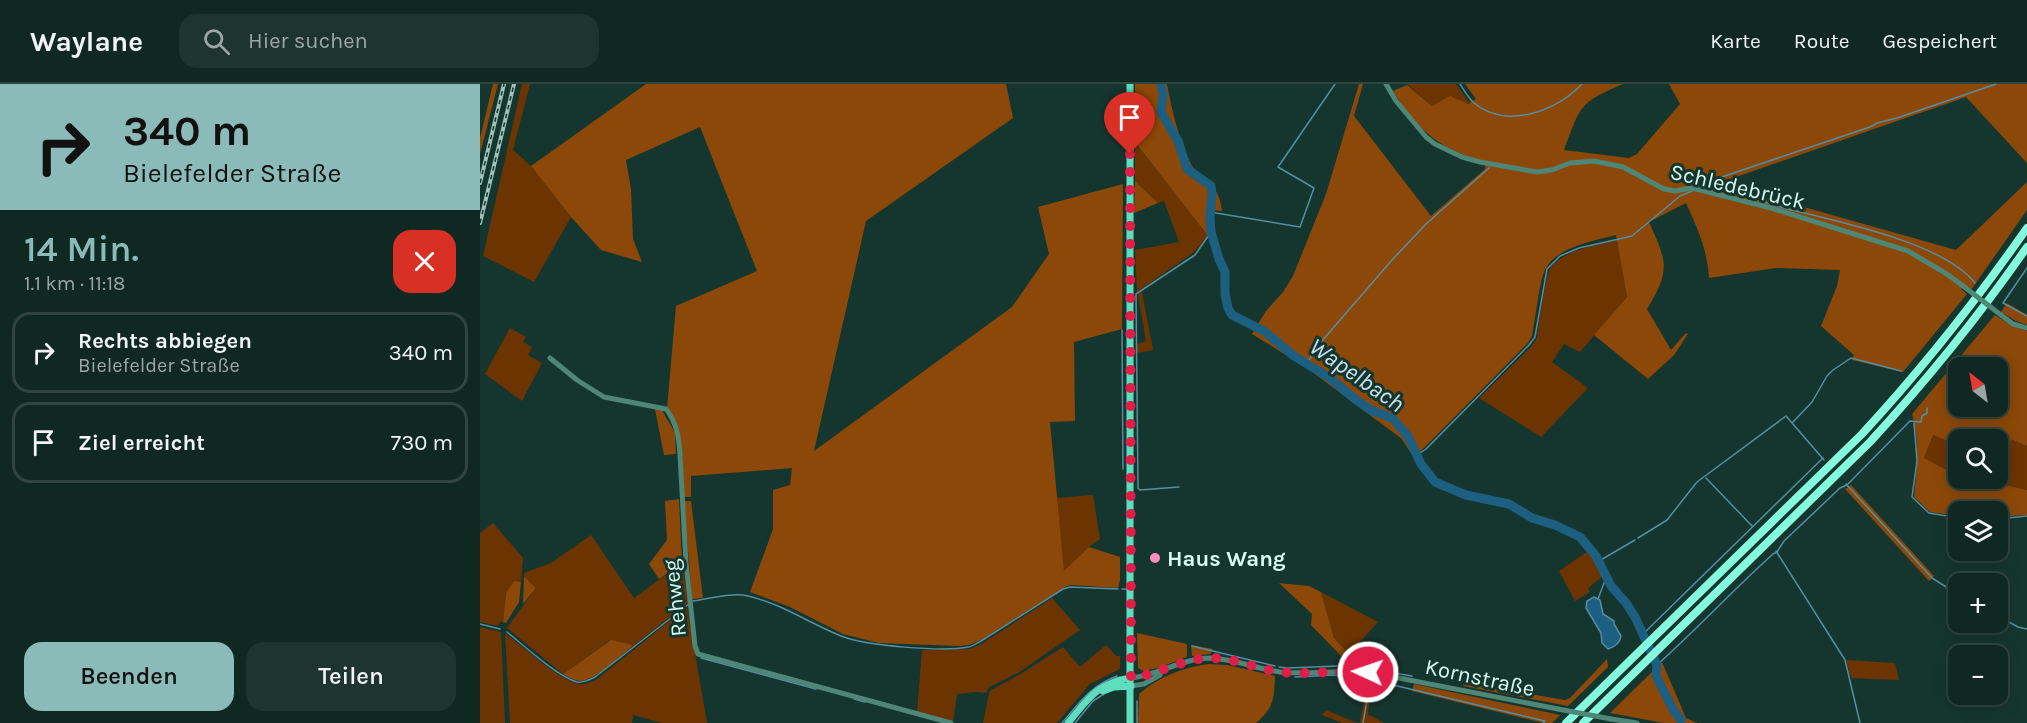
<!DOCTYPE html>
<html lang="de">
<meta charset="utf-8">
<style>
body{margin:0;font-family:Karla,sans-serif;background:#1e342f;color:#f1f3f6;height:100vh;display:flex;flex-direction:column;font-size:22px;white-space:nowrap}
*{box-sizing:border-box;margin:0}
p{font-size:20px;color:#9ca6a5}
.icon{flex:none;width:33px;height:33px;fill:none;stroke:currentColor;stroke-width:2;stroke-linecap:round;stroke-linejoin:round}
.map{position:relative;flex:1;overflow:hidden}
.drawer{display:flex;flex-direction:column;background:#102822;width:480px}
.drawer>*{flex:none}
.banner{background:#8bbbb9;color:#111;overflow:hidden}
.needle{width:39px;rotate:329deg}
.tools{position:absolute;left:1468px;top:273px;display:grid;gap:12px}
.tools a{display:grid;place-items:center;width:60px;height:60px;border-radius:12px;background:#102822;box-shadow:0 3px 15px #0003,0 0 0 2px #304440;font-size:30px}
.pin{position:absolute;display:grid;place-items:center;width:51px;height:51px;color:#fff;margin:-62px -26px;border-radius:50% 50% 50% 0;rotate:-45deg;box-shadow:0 0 6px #0007}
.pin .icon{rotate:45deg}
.me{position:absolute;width:66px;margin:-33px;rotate:273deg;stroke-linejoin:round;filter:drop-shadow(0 0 4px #0008)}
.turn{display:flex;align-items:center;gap:21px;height:126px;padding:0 24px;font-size:27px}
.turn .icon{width:78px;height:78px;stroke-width:2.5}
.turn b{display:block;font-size:42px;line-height:51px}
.round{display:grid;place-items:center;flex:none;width:63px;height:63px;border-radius:18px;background:#1e342f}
.head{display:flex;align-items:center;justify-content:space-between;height:102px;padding:0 24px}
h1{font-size:36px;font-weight:600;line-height:45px;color:#8bbbb9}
.button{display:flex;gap:12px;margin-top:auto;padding:12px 24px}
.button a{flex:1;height:69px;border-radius:18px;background:#8bbbb9;color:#111;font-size:24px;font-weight:600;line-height:69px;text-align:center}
.button a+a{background:#1e342f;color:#f1f3f6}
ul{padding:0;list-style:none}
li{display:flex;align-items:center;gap:18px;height:81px;margin:0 12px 9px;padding:0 12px;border:3px solid #304440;border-radius:18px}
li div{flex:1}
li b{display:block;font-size:22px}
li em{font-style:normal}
header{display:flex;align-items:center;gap:36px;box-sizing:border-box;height:84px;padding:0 30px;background:#102822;border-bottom:2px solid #304440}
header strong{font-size:28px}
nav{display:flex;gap:33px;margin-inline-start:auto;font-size:21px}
.search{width:420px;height:54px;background:#1e342f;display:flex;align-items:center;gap:15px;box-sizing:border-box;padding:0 21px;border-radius:18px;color:#9ca6a5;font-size:22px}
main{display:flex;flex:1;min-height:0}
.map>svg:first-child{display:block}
.green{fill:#6c3400}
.forest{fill:#8c4808;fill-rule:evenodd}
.water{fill:#1c5f81;stroke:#548ea3;stroke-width:1.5}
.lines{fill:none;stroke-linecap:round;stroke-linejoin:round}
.stream{stroke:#548ea3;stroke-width:1.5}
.river{stroke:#1c5f81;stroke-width:9}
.minor{stroke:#4e8677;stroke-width:5}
.major{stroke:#5eddbf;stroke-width:7}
.highway{stroke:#86fadd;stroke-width:8}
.rail-casing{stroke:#9fc3b8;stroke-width:4}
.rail{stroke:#15362e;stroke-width:1.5;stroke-dasharray:4.5;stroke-linecap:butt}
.minor-bridge{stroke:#4e8677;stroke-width:5}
.route{stroke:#e11d48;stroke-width:10;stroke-dasharray:0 18}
.poi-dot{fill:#fe8ebb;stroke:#15362e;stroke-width:2}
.labels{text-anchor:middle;stroke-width:6;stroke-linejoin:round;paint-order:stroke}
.street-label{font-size:22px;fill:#d7fdf1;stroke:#15362e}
.poi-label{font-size:22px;font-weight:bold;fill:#d7fdf1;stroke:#15362e;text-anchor:start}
.water-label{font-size:24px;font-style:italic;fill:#c7e0f0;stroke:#15362e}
</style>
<header>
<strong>Waylane</strong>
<div class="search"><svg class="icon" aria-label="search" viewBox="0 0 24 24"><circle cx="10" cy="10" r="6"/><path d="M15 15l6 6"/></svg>Hier suchen</div>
<nav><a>Karte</a><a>Route</a><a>Gespeichert</a></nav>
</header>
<main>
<section class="drawer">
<div class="banner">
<div class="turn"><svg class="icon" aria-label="right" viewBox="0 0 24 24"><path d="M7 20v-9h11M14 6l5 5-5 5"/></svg><div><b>340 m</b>Bielefelder Straße</div></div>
</div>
<div class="head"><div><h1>14 Min.</h1><p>1.1 km · 11:18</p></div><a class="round" style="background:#d93025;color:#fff"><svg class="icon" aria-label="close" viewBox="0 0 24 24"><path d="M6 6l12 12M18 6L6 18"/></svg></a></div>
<ul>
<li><svg class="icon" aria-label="right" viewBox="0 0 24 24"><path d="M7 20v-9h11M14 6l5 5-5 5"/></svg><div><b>Rechts abbiegen</b><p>Bielefelder Straße</p></div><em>340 m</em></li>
<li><svg class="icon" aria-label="arrive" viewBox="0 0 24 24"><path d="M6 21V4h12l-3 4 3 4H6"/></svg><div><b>Ziel erreicht</b></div><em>730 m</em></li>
</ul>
<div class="button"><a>Beenden</a><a>Teilen</a></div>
</section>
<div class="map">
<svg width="1547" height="639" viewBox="0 0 1547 639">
<rect width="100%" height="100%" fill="#15362e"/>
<!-- green -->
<path class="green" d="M42 0H50L33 66 51 82 91 133 54 198 3 172Z
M927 0H976L990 19 952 22Z
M655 58 728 152 713 169 657 208 655 166 699 158 684 117 678 119 655 97Z
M1137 156 1147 213 1100 268 1084 260 1072 278 1108 304 1061 353 999 314 1051 263 1057 254C1059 241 1065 193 1070 185 1083 165 1116 162 1137 156Z
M662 208 673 266 657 269V260L666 257 658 210Z
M30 244 46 253 43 258 52 263 48 271 62 279 42 317 5 290Z
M1453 351 1479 362V389L1467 386 1444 374Z
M1533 356 1547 362V406L1502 395 1518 394V360Z
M613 411 620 455 609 463 584 488 576 414Z
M13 439 43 474 41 498 34 497 26 509 23 538 21 537 18 542 0 538V449Z
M111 451 154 514 202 479 208 519 153 562 150 560 130 556 83 590 27 544 56 504 44 492V489L71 479Z
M1108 467 1117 478 1123 492 1108 504 1110 508 1095 517 1079 487Z
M841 508 898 538 869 570 854 554Z
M572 514 600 546 538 589 509 603 506 609 497 608 477 610 473 638 437 628 442 566 490 565 503 559Z
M207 523 227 639H182L153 631 152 639H30L25 549C42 562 80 597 99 600 105 601 111 598 117 595Z
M0 543 21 548 25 639H0Z
M626 561 636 572H640V585L610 600 577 639H503L509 609 511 606 539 591 583 563 600 583Z
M1366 576 1415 579 1419 596 1371 594Z
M885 612 890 613 888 630 904 639H880Z
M846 626 877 639H862L842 631Z"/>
<!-- forest -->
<path class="forest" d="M13 0H18L0 70V54Z
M166 0H526L533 34 386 137 334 367 532 223 569 170 558 123 643 100 642 245 594 258 595 337 570 338 584 487 609 463 640 473V496L638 504 590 501 585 503 501 556 489 561 480 562 399 559 363 550 310 523 270 508 293 445V406L310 401 312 384 211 392V413H203L202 370 187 325 196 222 277 187 220 43 146 76 151 105 153 155 162 178 121 166 91 133 51 82Z
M655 0H687C692 27 699 57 712 82 722 101 739 97 742 127L728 126V152L655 58Z
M879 0H883L874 32 951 132 1005 85 1006 77C962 68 936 45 913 7L927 1 952 22 970 12 988 20 996 15 985 0H1143C1098 19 1101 22 1084 66L1149 74 1157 70 1200 20 1189 0H1547V79L1486 13 1259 92 1260 105 1476 166 1547 98V126L1491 206 1484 201 1481 205 1487 210 1423 288 1372 276 1374 271 1341 242 1357 202 1360 186 1296 184 1229 194C1227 164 1218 146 1206 119L1169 138C1187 178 1191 186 1167 225L1191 266 1206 249 1208 250 1194 271 1168 295 1114 251 1147 213 1136 151C1114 157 1079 162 1066 184 1060 192 1055 239 1052 252L1048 259 934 374 922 355 827 284 772 250 786 227 803 208 813 192 846 110Z
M655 97 678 119 654 129Z
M1527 219 1547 231V241L1536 237 1521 228Z
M1515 231 1532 242 1547 247V362L1533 356 1518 360V356H1479V362L1453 351 1444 374 1467 386 1479 389V394L1501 395 1547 406V431L1518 433V428H1479V432L1450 428 1434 413C1437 385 1440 357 1432 330ZM1479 284H1518V322H1479Z
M175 325 182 326 195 349 196 370 184 371Z
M1371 401 1454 492 1449 497 1365 405Z
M199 415 202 479 179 495 169 480 187 456 185 417Z
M204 417H211L223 514 212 515Z
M44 492 56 504 43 520Z
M34 497 41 498 39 518 26 539 23 538 26 509Z
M799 499 829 502 841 508 854 554 869 570 864 575 831 541 832 530Z
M657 549 707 560V573L678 584 663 587 658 584Z
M131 556 150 560 153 562C141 571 114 597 101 597 95 597 88 593 83 590Z
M711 561 733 565 730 570 712 572Z
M1127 575 1128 583 1088 622 983 602 984 599 1085 616 1090 614Z
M1182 578 1206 634 1217 639H1184L1130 629Z
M729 580 747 581 795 592C794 616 794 623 776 639H658L659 610C678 593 704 583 729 580Z
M934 600 1080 631 1072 639H1064L932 607Z"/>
<!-- water -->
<path class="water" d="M1114 513 1120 516 1123 530 1134 537V540L1141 552C1140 559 1135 563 1128 565L1122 559 1121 549 1106 524 1107 517Z"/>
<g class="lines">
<!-- stream -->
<path class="stream" d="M980 0C984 6 989 15 994 19 1027 46 1077 27 1102 0
M1219 102C1248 105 1277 116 1304 124 1355 137 1463 158 1495 199
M1217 103 1221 100 1390 43 1397 39 1417 34 1516 0
M730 128 820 143 834 104 798 83 855 0
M1547 184 1523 219 1547 232
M642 246 643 385
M827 279 841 258 912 176 946 140 1009 84
M1313 338 1332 318 1347 292 1353 286 1371 274 1421 287
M1434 339 1437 377 1432 413 1449 429 1479 434
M937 371 946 365 1049 261 1055 253 1067 185 1080 172 1099 164 1152 152 1200 112 1212 107
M1226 394 1272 442
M1366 400 1452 494 1479 511
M699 403 660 406 658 404 656 210 715 171 731 148
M1518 435 1547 432
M1158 454 1187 436 1217 398 1306 332 1344 376
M1296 467 1365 576 1380 639
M1119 477 1155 456
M642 505H646
M1118 515 1124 499 1127 495
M213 517C228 515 254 508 268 512 302 520 329 539 361 552 386 562 462 568 489 563 493 562 497 559 501 557L583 505 590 503 638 505
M1518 532 1538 543 1547 545
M0 540 20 545
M27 548C43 561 78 593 97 598 104 599 109 596 115 593L209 520
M1163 550 1343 374
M712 562 795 582
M221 574 336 605
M1177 581C1217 545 1253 506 1293 470L1297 468 1304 457 1360 404 1367 401 1430 337 1441 338 1442 332 1447 329V324
M871 582 932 592
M799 583 807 584 858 582
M815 593 853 591 884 594
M892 596 1065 637 1063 639
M374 615 385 618
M582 639C600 618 610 602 637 592
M595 639 613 617 624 610
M657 639V617
M883 639 889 605"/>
<!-- river -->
<path class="river" d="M681 0 683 11 681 28 698 57 707 85 731 102 732 110 730 133 731 148 739 175 745 188V210L748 224 752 231 784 247 814 272 850 294 875 315 891 326 912 334 928 352 941 380 955 398 986 411 1029 420 1052 434 1075 441 1100 453 1116 472 1131 502 1146 519 1155 533 1177 581 1176 592 1194 627 1201 636"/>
<!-- minor -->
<path class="minor" d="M906 0 916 17 946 53 955 60 982 73 1000 78 1057 88 1072 86 1090 79 1114 77 1143 83 1184 105 1195 107 1212 104 1291 124 1428 167 1467 190 1483 202
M1521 231 1533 240 1547 244
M70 274 97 296 124 313 186 325C197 339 199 354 200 371L206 479 215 562 218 570 471 639
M651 594C678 591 703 574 731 574 755 575 777 585 800 588 829 591 859 586 888 588L1078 625
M651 602 664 600 680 591
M1131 635 1157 639"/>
<!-- major -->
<path class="major" d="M650 0V639
M623 607 634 603 651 602
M588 639C608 615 617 599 651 594"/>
<!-- highway -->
<path class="highway" d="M1086 639 1382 350C1442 285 1496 217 1547 144
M1103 639 1390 358C1447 296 1499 232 1547 163"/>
<defs>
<path id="rail" d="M0 99 24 0
M0 139 34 0"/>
</defs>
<!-- rail casing -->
<use href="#rail" class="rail-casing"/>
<!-- rail -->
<use href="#rail" class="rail"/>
<!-- minor-bridge -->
<path class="minor-bridge" d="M1483 202 1521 231
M1078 625 1131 635"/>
</g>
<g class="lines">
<!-- route -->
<path class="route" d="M650 70 651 594C678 591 703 574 731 574 755 574 777 585 800 588 829 591 859 586 888 588"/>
</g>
<!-- markers -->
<circle class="poi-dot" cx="675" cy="474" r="6"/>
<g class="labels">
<!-- street labels -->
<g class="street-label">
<text transform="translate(1258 102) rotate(13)" y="8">Schledebrück</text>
<text transform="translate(194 514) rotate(-96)" y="8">Rehweg</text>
<text transform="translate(1000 593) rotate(12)" y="8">Kornstraße</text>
</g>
<!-- poi labels -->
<g class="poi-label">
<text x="687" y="482">Haus Wang</text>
</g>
<!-- water labels -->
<g class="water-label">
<text transform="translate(877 291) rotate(35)" y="8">Wapelbach</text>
</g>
</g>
</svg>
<div class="tools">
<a><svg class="needle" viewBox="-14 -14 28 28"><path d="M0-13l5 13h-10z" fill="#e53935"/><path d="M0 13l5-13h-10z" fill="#9ca6a5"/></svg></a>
<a><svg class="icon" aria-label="search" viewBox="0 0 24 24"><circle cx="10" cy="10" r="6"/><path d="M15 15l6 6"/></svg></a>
<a><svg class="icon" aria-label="layers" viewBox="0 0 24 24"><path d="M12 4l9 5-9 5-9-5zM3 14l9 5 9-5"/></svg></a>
<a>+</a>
<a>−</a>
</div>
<div class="pin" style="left:650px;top:70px;background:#d93025"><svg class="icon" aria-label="arrive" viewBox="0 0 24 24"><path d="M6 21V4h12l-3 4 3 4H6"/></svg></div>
<svg class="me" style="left:888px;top:588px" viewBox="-20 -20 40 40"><circle r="17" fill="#e11d48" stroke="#fff" stroke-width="3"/><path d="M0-11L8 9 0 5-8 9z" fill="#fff"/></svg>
</div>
</main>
